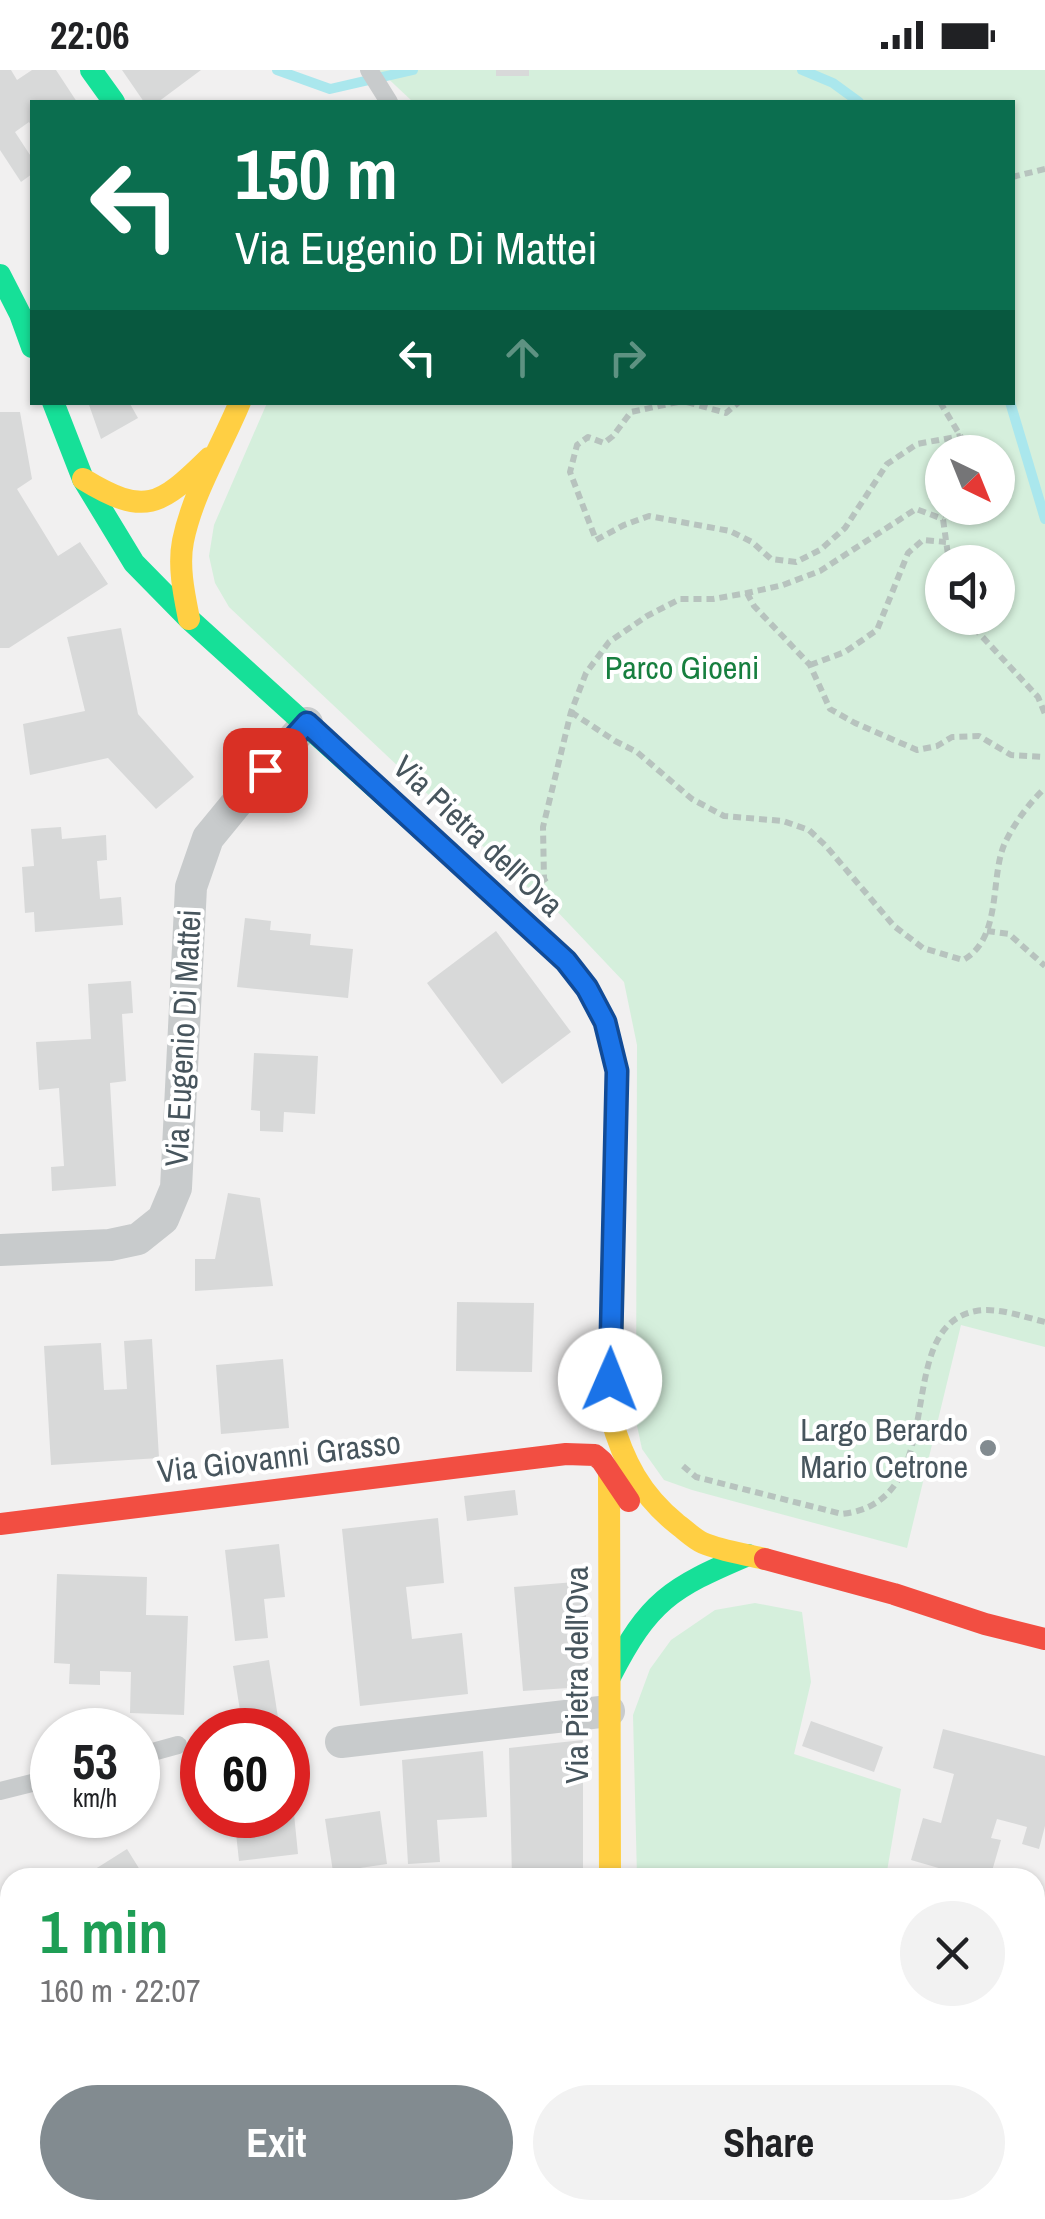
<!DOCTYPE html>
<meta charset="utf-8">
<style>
body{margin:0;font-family:"Archivo Narrow",sans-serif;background:#f2f2f2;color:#202124;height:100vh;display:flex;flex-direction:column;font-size:38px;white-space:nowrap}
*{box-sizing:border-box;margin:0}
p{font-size:32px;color:#757577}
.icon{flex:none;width:55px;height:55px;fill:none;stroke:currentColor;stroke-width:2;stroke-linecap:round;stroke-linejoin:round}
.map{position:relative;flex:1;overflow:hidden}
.sheet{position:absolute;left:0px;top:1798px;width:1045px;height:352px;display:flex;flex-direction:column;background:#fff;border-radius:30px 30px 0 0;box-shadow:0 2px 8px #0004}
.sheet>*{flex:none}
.hud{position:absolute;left:30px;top:30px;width:985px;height:305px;border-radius:0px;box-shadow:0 2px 8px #0004;background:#0b6e4f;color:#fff;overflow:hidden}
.needle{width:65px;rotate:137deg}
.buttons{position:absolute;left:925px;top:365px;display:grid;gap:20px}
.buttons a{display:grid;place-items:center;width:90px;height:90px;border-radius:50%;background:#fff;box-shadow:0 2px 8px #0004;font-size:50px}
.speed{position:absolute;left:30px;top:1638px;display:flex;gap:20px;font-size:50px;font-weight:700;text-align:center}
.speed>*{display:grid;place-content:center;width:130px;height:130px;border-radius:50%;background:#fff;box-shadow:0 2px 8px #0004;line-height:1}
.speed small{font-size:25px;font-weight:400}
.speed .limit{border:15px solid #d22;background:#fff;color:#111}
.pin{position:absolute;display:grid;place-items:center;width:85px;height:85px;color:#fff;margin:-42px;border-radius:20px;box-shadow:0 5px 15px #0006}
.me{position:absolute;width:110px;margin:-55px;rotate:1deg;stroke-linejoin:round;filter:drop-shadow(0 0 8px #0008)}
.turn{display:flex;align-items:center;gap:35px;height:210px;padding:0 40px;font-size:45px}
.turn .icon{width:130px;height:130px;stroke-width:2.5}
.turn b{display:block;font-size:70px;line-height:85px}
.lanes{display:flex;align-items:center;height:95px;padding:0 40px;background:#0003;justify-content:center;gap:50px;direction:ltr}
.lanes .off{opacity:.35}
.round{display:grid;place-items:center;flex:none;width:105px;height:105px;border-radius:52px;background:#f2f2f2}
.overview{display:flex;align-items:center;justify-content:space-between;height:170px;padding:0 40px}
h1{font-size:60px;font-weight:700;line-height:75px;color:#1e9e55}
.cta{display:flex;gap:20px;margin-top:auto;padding:20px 40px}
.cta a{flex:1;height:115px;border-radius:60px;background:#828b90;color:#fff;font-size:40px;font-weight:700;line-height:115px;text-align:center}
.cta a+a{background:#f2f2f2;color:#202124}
.status{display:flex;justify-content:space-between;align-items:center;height:70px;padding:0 50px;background:#fff;direction:ltr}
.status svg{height:28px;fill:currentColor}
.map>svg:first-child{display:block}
.green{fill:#d5efdc;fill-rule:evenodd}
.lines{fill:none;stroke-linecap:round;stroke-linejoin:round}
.stream{stroke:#aae7ed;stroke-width:10}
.building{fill:#d8d9d9}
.path{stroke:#b7c3be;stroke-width:6;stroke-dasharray:8 5;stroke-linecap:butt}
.lane{stroke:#c8cbcc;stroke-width:18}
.street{stroke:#c8cbcc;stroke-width:32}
.fast{stroke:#16e098;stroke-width:22}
.slow{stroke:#ffcf43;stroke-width:22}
.jam{stroke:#f24e42;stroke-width:22}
.route-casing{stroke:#114b97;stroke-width:25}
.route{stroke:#1a73e8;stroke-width:18}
.poi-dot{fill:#828b90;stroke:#fff;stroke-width:4}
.labels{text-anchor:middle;stroke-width:8;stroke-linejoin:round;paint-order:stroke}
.park-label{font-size:32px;fill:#177f3f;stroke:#fff}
.street-label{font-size:32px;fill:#47555d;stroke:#fff}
.poi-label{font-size:32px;fill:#47555d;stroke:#fff;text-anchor:end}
</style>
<div class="status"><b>22:06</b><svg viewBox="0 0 49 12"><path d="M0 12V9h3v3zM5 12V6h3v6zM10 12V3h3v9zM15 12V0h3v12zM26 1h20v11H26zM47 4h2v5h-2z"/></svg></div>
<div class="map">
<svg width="1045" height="2149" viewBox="0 0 1045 2149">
<rect width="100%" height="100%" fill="#f1f0f0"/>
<!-- green -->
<path class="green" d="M379 0H1045V1277L961 1255 907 1478 692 1420 664 1410 642 1379 636 1351 637 975 624 912 553 837 521 812 229 537 215 513 209 486 214 455 267 333 1012 332V32H413ZM942 382H998V438H942ZM942 492H998V548H942Z
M755 1533 802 1542 811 1612 794 1684 901 1719 886 1807H637L633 1645 650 1599 671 1570 715 1540Z
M1035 1852 1045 1854V2149H630L629 2140H1035Z"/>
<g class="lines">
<!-- stream -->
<path class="stream" d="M277 0 330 19 413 0
M802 0 833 13 859 32
M1010 332 1045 449"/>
</g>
<!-- building -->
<path class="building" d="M0 0H11L17 10 32 0H56L77 32H32V57L29 52 15 62 32 88V104L21 112 0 80Z
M122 0H201L158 32H144Z
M496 0H529V6H496Z
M88 332H129L138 348 101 369Z
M0 342H20L32 409 17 419 58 486 80 472 108 514 9 578H0Z
M121 558 138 644 194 707 156 739 108 688 30 705 23 654 85 641 67 567Z
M61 757 62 769 106 765 107 790 97 791 100 829 121 827 123 855 35 862 34 842 25 843 22 797 34 796 31 759Z
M245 848 271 851 270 860 311 864 310 875 353 879 348 928 237 917Z
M496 861 571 962 502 1014 427 913Z
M131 911 133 943 122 944 126 1011 110 1013 116 1116 52 1121 51 1097 64 1096 59 1018 39 1020 36 972 91 969 88 914Z
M254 983 318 986 315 1044 284 1042 283 1062 260 1061V1041L251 1040Z
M228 1123 260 1128 273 1216 195 1221V1189H215Z
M457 1232 534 1233 532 1302 456 1301Z
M152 1269 159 1388 51 1395 44 1276 101 1273 104 1320 127 1319 124 1271Z
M283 1289 289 1358 221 1364 216 1295Z
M515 1420 518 1445 467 1451 464 1426Z
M438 1448 444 1513 406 1517 412 1569 462 1563 468 1624 360 1636 342 1459Z
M279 1474 285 1527 264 1529 268 1568 235 1571 225 1480Z
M57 1504 147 1507 146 1545 188 1546 184 1645 130 1643 131 1602 100 1601V1615L69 1614 70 1594 54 1593Z
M587 1511 584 1617 523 1621 514 1517Z
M269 1590 279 1654 243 1660 233 1596Z
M811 1651 883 1677 874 1702 802 1676Z
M943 1659 1045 1686V1756L1039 1779 1022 1774 1027 1757 997 1749 991 1768 1001 1770 990 1808H973L911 1790 923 1748 941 1753 954 1704 933 1698Z
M583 1670V1808H512L509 1678Z
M483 1681 487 1747 437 1750 440 1792 408 1794 402 1690Z
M288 1724H292L298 1784 239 1791 234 1745H288Z
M380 1741 387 1794 333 1802 325 1749Z
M127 1779 145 1808H81Z
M10 2042V2073L0 2075V2043Z
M39 2140H99L100 2149H28L27 2142Z
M161 2140H227L229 2149H162Z
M517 2140H576V2149H491V2146L517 2145Z"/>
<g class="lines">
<!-- path -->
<path class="path" d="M1012 107 1045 99
M678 332 631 342 613 366 604 373 588 367 577 375 570 402 596 470 624 455 649 446 730 461 752 472 771 489 796 492 820 480 845 458 887 394 917 374 961 366
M687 332 726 343 739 332
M940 332 967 377 966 382
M949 438 943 449 949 492
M747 523 754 536 810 595 830 639 855 653 917 680 937 676 952 667 979 666 1011 685 1045 687
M965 548 1038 627 1045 644
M810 595 845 582 877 560 908 483 923 470 946 472
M571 642 615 671 637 682 692 729 724 746 783 751 809 760 826 776 894 856 923 878 963 890C1002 869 990 809 1004 775 1013 755 1029 733 1045 718
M546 812 544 809 543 757 571 642 586 603 609 572 647 546 680 529H713L747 523 783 515 820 501 916 439 943 449
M987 861 1009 864 1045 896
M683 1396 696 1407 842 1444C956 1431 888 1257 976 1241 998 1237 1024 1247 1045 1252"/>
<!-- lane -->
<path class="lane" d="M369 0 389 32
M138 1686 178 1675
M0 1721 52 1708
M141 2140 142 2149"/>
<!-- street -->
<path class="street" d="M0 1180 110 1175 138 1169 163 1149 176 1118 191 817 208 768 245 723 307 653
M341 1672 609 1641
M0 1976 10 1975"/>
<!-- fast -->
<path class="fast" d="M91 0 114 32
M0 205 20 244 32 277
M53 332 83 409 134 493 189 549 538 865
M610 1607C649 1531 670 1518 748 1485
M607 2140V2149"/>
<!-- slow -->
<path class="slow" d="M83 409C145 447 160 436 209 388
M189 549C184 524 178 496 183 471 193 422 221 378 240 332
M538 865C565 890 593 918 605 954 611 969 613 986 617 1001L611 1347C623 1391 641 1425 677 1454 685 1460 694 1469 703 1473 722 1481 745 1484 765 1489
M609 1403 610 1808"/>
<!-- jam -->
<path class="jam" d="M0 1454 566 1384 595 1385 602 1391 629 1431
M765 1489 894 1524 985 1554 1045 1569"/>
</g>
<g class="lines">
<defs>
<path id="route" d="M265 700 307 653 566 891 587 918 605 952 617 1001 610 1310"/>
</defs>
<!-- route casing -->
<use href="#route" class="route-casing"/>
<!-- route -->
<use href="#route" class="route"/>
</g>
<!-- markers -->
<circle class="poi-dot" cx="988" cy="1378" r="10"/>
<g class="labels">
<!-- park labels -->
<g class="park-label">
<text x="682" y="609">Parco Gioeni</text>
</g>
<!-- street labels -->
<g class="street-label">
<text transform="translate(478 766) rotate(43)" y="11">Via Pietra dell'Ova</text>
<text transform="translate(183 968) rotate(-87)" y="11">Via Eugenio Di Mattei</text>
<text transform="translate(279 1387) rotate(-7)" y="11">Via Giovanni Grasso</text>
<text transform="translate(577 1605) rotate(-90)" y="11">Via Pietra dell'Ova</text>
</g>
<!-- poi labels -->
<g class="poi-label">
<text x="968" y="1371">Largo Berardo<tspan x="968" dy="37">Mario Cetrone</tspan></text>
</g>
</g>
</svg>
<div class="buttons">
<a><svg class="needle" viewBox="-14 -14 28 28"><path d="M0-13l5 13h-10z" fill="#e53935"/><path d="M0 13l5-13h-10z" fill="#757577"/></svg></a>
<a><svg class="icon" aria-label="sound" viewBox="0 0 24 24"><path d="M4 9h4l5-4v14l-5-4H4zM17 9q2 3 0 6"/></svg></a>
</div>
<div class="speed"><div>53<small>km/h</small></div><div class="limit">60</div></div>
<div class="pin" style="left:265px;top:700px;background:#d93025"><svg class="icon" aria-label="arrive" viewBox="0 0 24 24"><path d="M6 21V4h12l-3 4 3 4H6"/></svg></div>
<svg class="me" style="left:610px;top:1310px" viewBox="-20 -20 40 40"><circle r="19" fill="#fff"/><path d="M0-13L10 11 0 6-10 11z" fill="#1a73e8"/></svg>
<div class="hud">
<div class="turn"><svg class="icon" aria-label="left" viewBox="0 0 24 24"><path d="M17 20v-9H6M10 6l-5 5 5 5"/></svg><div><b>150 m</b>Via Eugenio Di Mattei</div></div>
<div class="lanes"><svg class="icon" aria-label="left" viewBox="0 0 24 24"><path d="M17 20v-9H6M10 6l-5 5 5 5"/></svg><svg class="icon off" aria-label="ahead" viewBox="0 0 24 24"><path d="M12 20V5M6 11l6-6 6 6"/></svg><svg class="icon off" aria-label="right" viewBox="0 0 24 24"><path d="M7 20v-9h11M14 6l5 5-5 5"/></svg></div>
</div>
<section class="sheet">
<div class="overview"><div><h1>1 min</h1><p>160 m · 22:07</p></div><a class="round"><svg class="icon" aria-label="close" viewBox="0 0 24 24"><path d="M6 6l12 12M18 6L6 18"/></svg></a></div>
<div class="cta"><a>Exit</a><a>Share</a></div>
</section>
</div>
